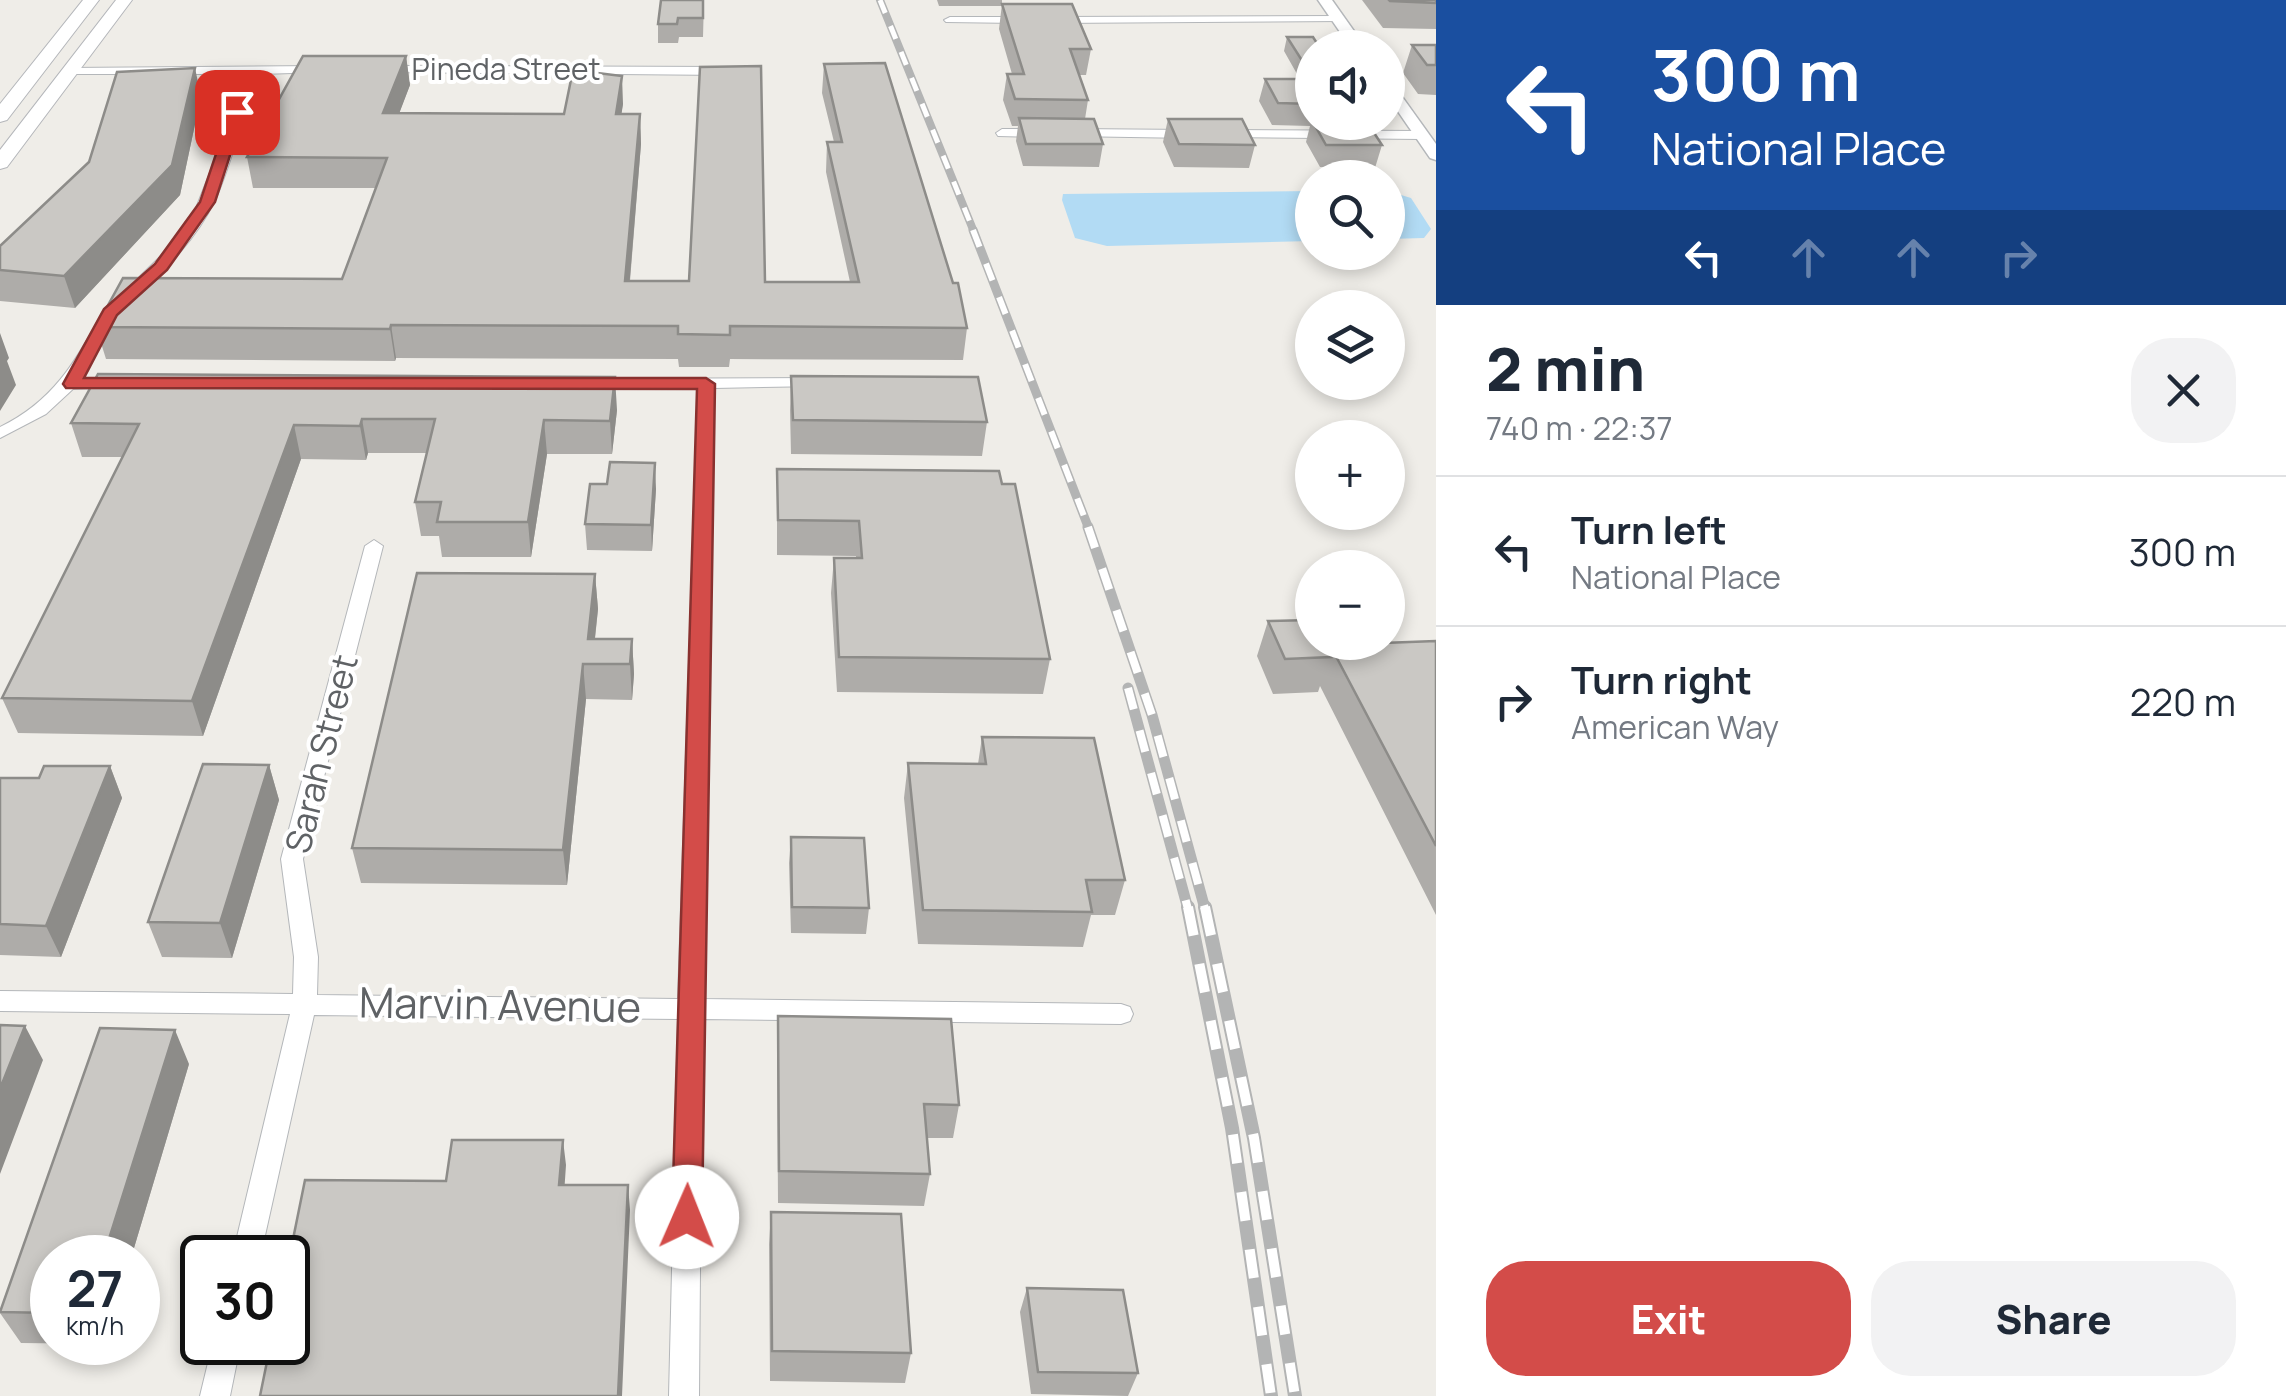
<!DOCTYPE html>
<meta charset="utf-8">
<style>
body{margin:0;font-family:Manrope,sans-serif;background:#f2f2f3;color:#1f2937;height:100vh;display:flex;flex-direction:column;font-size:38px;white-space:nowrap}
*{box-sizing:border-box;margin:0}
p{font-size:32px;color:#747a83}
.icon{flex:none;width:55px;height:55px;fill:none;stroke:currentColor;stroke-width:2;stroke-linecap:round;stroke-linejoin:round}
.map{position:relative;flex:1;overflow:hidden}
.drawer{display:flex;flex-direction:column;background:#fff;width:850px}
.drawer>*{flex:none}
.hud{background:#1a4fa0;color:#fff;overflow:hidden}
.tools{position:absolute;left:1295px;top:30px;display:grid;gap:20px}
.tools a{display:grid;place-items:center;width:110px;height:110px;border-radius:50%;background:#fff;box-shadow:0 5px 15px #0003;font-size:50px}
.speed{position:absolute;left:30px;top:1235px;display:flex;gap:20px;font-size:50px;font-weight:700;text-align:center}
.speed>*{display:grid;place-content:center;width:130px;height:130px;border-radius:50%;background:#fff;box-shadow:0 5px 15px #0003;line-height:1}
.speed small{font-size:25px;font-weight:400}
.speed .limit{border:5px solid #111;border-radius:15px;background:#fff;color:#111}
.pin{position:absolute;display:grid;place-items:center;width:85px;height:85px;color:#fff;margin:-42px;border-radius:20px;box-shadow:0 5px 15px #0006}
.me{position:absolute;width:110px;margin:-55px;rotate:1deg;stroke-linejoin:round;filter:drop-shadow(0 0 8px #0008)}
.turn{display:flex;align-items:center;gap:35px;height:210px;padding:0 50px;font-size:45px}
.turn .icon{width:130px;height:130px;stroke-width:2.5}
.turn b{display:block;font-size:70px;line-height:85px}
.lanes{display:flex;align-items:center;height:95px;padding:0 50px;background:#0003;justify-content:center;gap:50px;direction:ltr}
.lanes .off{opacity:.35}
.round{display:grid;place-items:center;flex:none;width:105px;height:105px;border-radius:40px;background:#f2f2f3}
.headline{display:flex;align-items:center;justify-content:space-between;height:170px;padding:0 50px}
h1{font-size:60px;font-weight:800;line-height:75px}
.action{display:flex;gap:20px;margin-top:auto;padding:20px 50px}
.action a{flex:1;height:115px;border-radius:40px;background:#d34c49;color:#fff;font-size:40px;font-weight:800;line-height:115px;text-align:center}
.action a+a{background:#f2f2f3;color:#1f2937}
ul{padding:0;list-style:none}
li{display:flex;align-items:center;gap:30px;height:150px;padding:0 50px;border-top:2px solid #e0e1e3}
li div{flex:1}
li b{display:block;font-size:38px}
li em{font-style:normal}
main{display:flex;flex:1;min-height:0}
.map>svg:first-child{display:block}
.water{fill:#b2dbf4}
.lines{fill:none;stroke-linecap:round;stroke-linejoin:round}
.minor-casing{stroke:#b4b7ba;stroke-width:2}
.tertiary-casing{stroke:#b4b7ba;stroke-width:3}
.secondary-casing{stroke:#b4b6ba;stroke-width:2}
.minor{fill:#fff;fill-rule:evenodd}
.tertiary{fill:#fff;fill-rule:evenodd}
.secondary{fill:#fff;fill-rule:evenodd}
.rail-far3-casing{stroke:#b3b4b4;stroke-width:8}
.rail-far2-casing{stroke:#b3b4b4;stroke-width:9}
.rail-far1-casing{stroke:#b3b4b4;stroke-width:11}
.rail-casing{stroke:#b3b4b4;stroke-width:14}
.rail-far3{stroke:#fff;stroke-width:5;stroke-dasharray:14;stroke-linecap:butt}
.rail-far2{stroke:#fff;stroke-width:6;stroke-dasharray:18;stroke-linecap:butt}
.rail-far1{stroke:#fff;stroke-width:8;stroke-dasharray:22;stroke-linecap:butt}
.rail{stroke:#fff;stroke-width:10;stroke-dasharray:29;stroke-linecap:butt}
.wall{fill:#aeaca9}
.shaded-wall{fill:#8d8c89}
.building{fill:#cac8c4;stroke:#8d8c89;stroke-width:2.5}
.route{fill:#d34c49;stroke:#89312f;stroke-width:2.5}
.labels{text-anchor:middle;stroke-width:8;stroke-linejoin:round;paint-order:stroke}
.far-street-label{font-size:30px;fill:#5f6265;stroke:#fff}
.street-label{font-size:35px;fill:#5f6265;stroke:#fff}
.near-street-label{font-size:42px;fill:#5f6265;stroke:#fff}
</style>
<main>
<div class="map">
<svg width="1436" height="1396" viewBox="0 0 1436 1396">
<rect width="100%" height="100%" fill="#efede8"/>
<!-- water -->
<path class="water" d="M1312 191V241L1107 246 1075 238 1062 200 1063 194Z
M1388 191 1411 198 1431 229 1424 238 1388 239Z"/>
<g class="lines">
<defs>
<path id="minor" d="M1338 16 1342 17V21L1055 23 1049 20 1055 17Z
M950 17H1026L1032 20 1026 23 946 22 944 20Z
M320 66 326 70 324 72 261 74C241 114 234 159 215 200 197 238 166 269 135 297H125V291L169 248 194 213 249 74H72L68 72V68Z
M384 66 725 67 731 71 725 75 380 72 378 70Z
M1002 129H1040L1046 133 1040 137 998 136 996 133Z
M1074 129 1190 130 1196 134 1190 138 1070 136 1068 133Z
M1224 130 1421 131 1427 135 1421 139 1220 137V131Z
M109 310 116 314 79 379H120L128 384 126 387 73 389 46 414 0 438V427C52 402 75 363 102 314Z
M815 378 821 380V386L714 388 702 999 1121 1004 1130 1007 1133 1014 1130 1021 1121 1024 702 1019 699 1396H669L678 1019 314 1015 260 1258H232L290 1014 0 1011V991L293 994 294 957 281 859 365 546 374 540 383 546 303 859 318 957 317 995 678 999 698 388 589 389 581 384 589 379Z
M213 1342H241L230 1396H200Z"/>
<path id="tertiary" d="M1318 0H1332L1366 48H1351Z
M1388 83 1393 84 1436 144V160L1430 158 1388 97Z"/>
<path id="secondary" d="M83 0H99L7 120 0 122V104Z
M116 0H132L7 167 0 169V150Z"/>
</defs>
<!-- minor casing -->
<use href="#minor" class="minor-casing"/>
<!-- tertiary casing -->
<use href="#tertiary" class="tertiary-casing"/>
<!-- secondary casing -->
<use href="#secondary" class="secondary-casing"/>
<!-- minor -->
<use href="#minor" class="minor"/>
<!-- tertiary -->
<use href="#tertiary" class="tertiary"/>
<!-- secondary -->
<use href="#secondary" class="secondary"/>
<defs>
<path id="rail-far3" d="M880 0 974 232"/>
<path id="rail-far2" d="M973 230 1089 529"/>
<path id="rail-far1" d="M1088 527 1152 715 1205 909
M1128 688 1188 909"/>
<path id="rail" d="M1188 907 1232 1128 1271 1396
M1205 907 1254 1138 1295 1396"/>
</defs>
<!-- rail-far3 casing -->
<use href="#rail-far3" class="rail-far3-casing"/>
<!-- rail-far2 casing -->
<use href="#rail-far2" class="rail-far2-casing"/>
<!-- rail-far1 casing -->
<use href="#rail-far1" class="rail-far1-casing"/>
<!-- rail casing -->
<use href="#rail" class="rail-casing"/>
<!-- rail-far3 -->
<use href="#rail-far3" class="rail-far3"/>
<!-- rail-far2 -->
<use href="#rail-far2" class="rail-far2"/>
<!-- rail-far1 -->
<use href="#rail-far1" class="rail-far1"/>
<!-- rail -->
<use href="#rail" class="rail"/>
</g>
<!-- wall -->
<path class="wall" d="M704 0 703 37H679L678 43H658V24Z
M937 0H1002V6H939Z
M1362 0H1436V29L1383 28Z
M1002 4 1091 49 1086 75H1079L1088 100 1085 119 1103 144 1099 167 1023 166 1016 141 1018 126H1012L1003 100 1007 74H1012L999 29Z
M1287 37 1312 48V74H1297L1284 51Z
M1412 45H1436V95L1418 94 1403 73Z
M406 56 410 85 399 113 564 114 623 104 621 114H640L641 144 630 281 850 282 826 172 827 142H834L822 93 824 64 967 328 963 360 730 359 729 367H679L678 359 396 358 395 361 106 359 96 327 342 279 376 188H253L247 157Z
M1265 79H1312V122L1382 145 1375 168 1320 167 1306 142 1310 126 1272 125 1259 101Z
M201 96 180 195 75 308 0 301V246Z
M1168 119 1255 145 1249 168 1174 167 1163 142Z
M791 376 987 422 982 456 791 454 790 410Z
M617 410 612 454H547L531 557H442L439 536H421L415 502 427 453H368L366 460 301 459 203 736 18 733 2 698 122 457H82L71 423Z
M777 469 1002 484 1050 659 1043 694 837 692 831 593 834 558H856V556L777 555Z
M656 489 652 551 587 550 585 524Z
M595 574 598 609 595 639H632L634 674 632 700 586 699 567 885 361 883 352 848Z
M1268 621 1328 651 1330 645 1436 641V915L1320 686 1318 692 1273 694 1257 656Z
M982 737 1125 880 1115 915H1091L1083 947 918 944 904 798 908 763 978 764Z
M269 765 279 800 232 958 162 957 148 922Z
M110 766 122 798 61 957 0 955V778H39Z
M791 837 869 908 866 934 791 933 789 863Z
M778 1016 959 1105 953 1138H927L930 1174 924 1206 778 1203 777 1050Z
M189 1064 131 1258H52V1342H105V1344L21 1343 0 1313V1311Z
M771 1212 911 1353 905 1383 770 1381 769 1244Z
M1027 1288 1138 1373 1128 1396 1031 1394 1020 1312Z"/>
<!-- shaded-wall -->
<path class="shaded-wall" d="M406 56 410 85 388 143 383 113Z
M195 68 201 96 180 195 75 308 64 276Z
M622 76 623 104 617 144 616 114Z
M640 114 641 144 627 313 625 281Z
M391 325 396 358 395 361 390 329Z
M0 333 9 358 7 361 16 385 0 411Z
M615 377 617 410 612 454 610 421Z
M362 419 368 453 366 460 360 426Z
M544 420 547 454 531 557 528 522Z
M294 425 301 459 203 736 192 701Z
M655 463 656 489 652 551 651 525Z
M595 574 598 609 592 664 588 639Z
M632 639 634 674 632 700 630 664Z
M583 664 586 699 567 885 563 850Z
M269 765 279 800 232 958 220 923Z
M110 766 122 798 61 957 46 926Z
M25 1026 43 1060 0 1174V1089Z
M175 1030 189 1064 131 1258H103Z
M563 1140 566 1165 563 1209 559 1185Z
M628 1185 630 1210 622 1396H618Z"/>
<!-- building -->
<path class="building" d="M661 0H703V18H678L677 24H658Z
M1389 0H1436V3L1390 1Z
M1002 4H1072L1091 49H1070L1088 100 1015 99 1007 74H1024Z
M1287 37H1313L1320 48H1312V59H1301Z
M1412 45H1436V65H1427Z
M303 56H406L383 113 564 114 573 70 622 76 616 114H640L625 281H689L700 67 761 66 765 282H859L827 142H842L824 64 885 63 953 283H958L967 328 730 326V335L678 334V326L391 325 390 329 96 327 123 278 342 279 387 158 247 157Z
M195 68 172 165 64 276 0 270V246L89 162 117 72Z
M1265 79H1312V104L1278 103Z
M1019 118 1094 119 1103 144H1026Z
M1168 119H1242L1255 145 1179 144Z
M1313 122H1367L1382 145H1326Z
M98 374 615 377 610 421 544 420 528 522H437L441 502H415L435 419H362L360 426 294 425 192 701 2 698 139 424 71 423Z
M791 376 978 377 987 422 793 420Z
M610 462 655 463 651 525 585 524 590 484H607Z
M777 469 999 471 1002 484H1015L1050 659 839 657 834 558H862L859 521 778 520Z
M417 573 595 574 588 639H632L630 664H583L563 850 352 848Z
M1312 620V642H1324L1331 657 1285 659 1268 621Z
M1436 641V846L1330 645Z
M982 737 1094 738 1125 880H1086L1092 912 923 910 908 763 986 764Z
M203 764 269 765 220 923 148 922Z
M44 766H110L46 926 0 924V778H39Z
M791 837 864 838 869 908 792 907Z
M778 1016 951 1019 959 1105 924 1104 930 1174 779 1171Z
M0 1025 25 1026 0 1089Z
M100 1028 175 1030 103 1258H52V1313L0 1312Z
M452 1140H563L559 1185H628L618 1396H260L271 1342H288V1264L305 1180 446 1181Z
M771 1212 901 1214 911 1353 772 1351Z
M1027 1288 1123 1290 1138 1373 1038 1372Z"/>
<!-- route -->
<path class="route" d="M237 108 244 112 215 202 167 270 117 315 84 378H706L715 384 702 1217 698 1227 687 1231 676 1227 672 1217 697 389 66 388 63 384 104 309 155 264 200 202 230 112Z"/>
<g class="labels">
<!-- far-street labels -->
<g class="far-street-label">
<text x="506" y="80">Pineda Street</text>
</g>
<!-- street labels -->
<g class="street-label">
<text transform="translate(322 754) rotate(-76)" y="12">Sarah Street</text>
</g>
<!-- near-street labels -->
<g class="near-street-label">
<text transform="translate(500 1005) rotate(1)" y="15">Marvin Avenue</text>
</g>
</g>
</svg>
<div class="tools">
<a><svg class="icon" aria-label="sound" viewBox="0 0 24 24"><path d="M4 9h4l5-4v14l-5-4H4zM17 9q2 3 0 6"/></svg></a>
<a><svg class="icon" aria-label="search" viewBox="0 0 24 24"><circle cx="10" cy="10" r="6"/><path d="M15 15l6 6"/></svg></a>
<a><svg class="icon" aria-label="layers" viewBox="0 0 24 24"><path d="M12 4l9 5-9 5-9-5zM3 14l9 5 9-5"/></svg></a>
<a>+</a>
<a>−</a>
</div>
<div class="speed"><div>27<small>km/h</small></div><div class="limit">30</div></div>
<div class="pin" style="left:237px;top:112px;background:#d93025"><svg class="icon" aria-label="arrive" viewBox="0 0 24 24"><path d="M6 21V4h12l-3 4 3 4H6"/></svg></div>
<svg class="me" style="left:687px;top:1217px" viewBox="-20 -20 40 40"><circle r="19" fill="#fff"/><path d="M0-13L10 11 0 6-10 11z" fill="#d34c49"/></svg>
</div>
<section class="drawer">
<div class="hud">
<div class="turn"><svg class="icon" aria-label="left" viewBox="0 0 24 24"><path d="M17 20v-9H6M10 6l-5 5 5 5"/></svg><div><b>300 m</b>National Place</div></div>
<div class="lanes"><svg class="icon" aria-label="left" viewBox="0 0 24 24"><path d="M17 20v-9H6M10 6l-5 5 5 5"/></svg><svg class="icon off" aria-label="ahead" viewBox="0 0 24 24"><path d="M12 20V5M6 11l6-6 6 6"/></svg><svg class="icon off" aria-label="ahead" viewBox="0 0 24 24"><path d="M12 20V5M6 11l6-6 6 6"/></svg><svg class="icon off" aria-label="right" viewBox="0 0 24 24"><path d="M7 20v-9h11M14 6l5 5-5 5"/></svg></div>
</div>
<div class="headline"><div><h1>2 min</h1><p>740 m · 22:37</p></div><a class="round"><svg class="icon" aria-label="close" viewBox="0 0 24 24"><path d="M6 6l12 12M18 6L6 18"/></svg></a></div>
<ul>
<li><svg class="icon" aria-label="left" viewBox="0 0 24 24"><path d="M17 20v-9H6M10 6l-5 5 5 5"/></svg><div><b>Turn left</b><p>National Place</p></div><em>300 m</em></li>
<li><svg class="icon" aria-label="right" viewBox="0 0 24 24"><path d="M7 20v-9h11M14 6l5 5-5 5"/></svg><div><b>Turn right</b><p>American Way</p></div><em>220 m</em></li>
</ul>
<div class="action"><a>Exit</a><a>Share</a></div>
</section>
</main>
